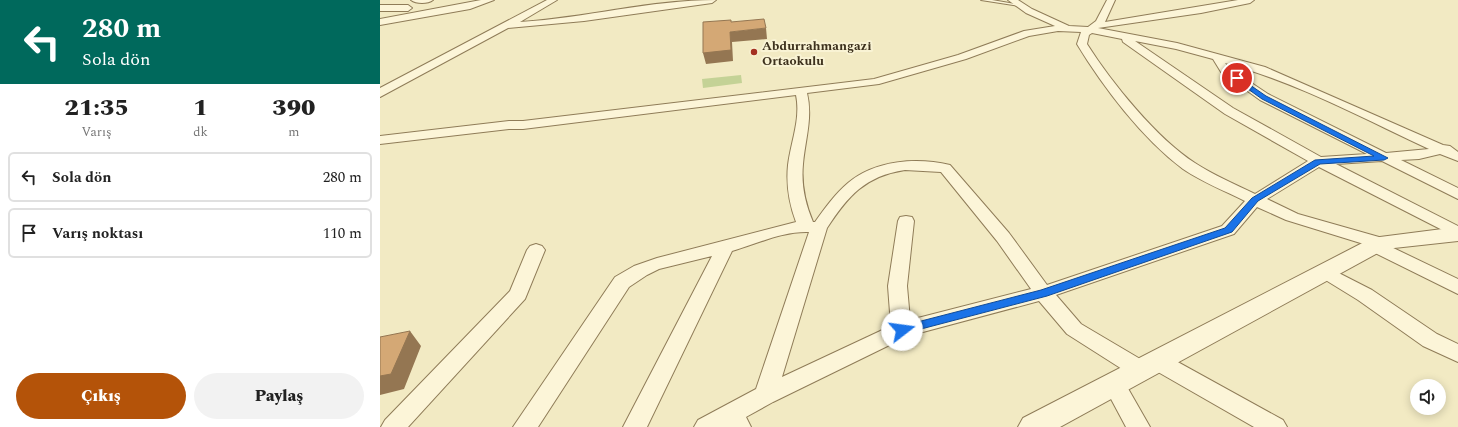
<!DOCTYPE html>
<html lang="tr">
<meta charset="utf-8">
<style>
body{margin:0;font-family:Spectral,serif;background:#f2f2f2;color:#222;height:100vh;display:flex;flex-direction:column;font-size:15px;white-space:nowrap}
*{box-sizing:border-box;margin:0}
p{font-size:13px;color:#767676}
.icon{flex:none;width:22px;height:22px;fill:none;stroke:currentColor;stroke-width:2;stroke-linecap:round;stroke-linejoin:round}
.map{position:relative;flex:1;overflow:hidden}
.drawer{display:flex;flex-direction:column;background:#fff;width:380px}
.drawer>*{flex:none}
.hud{background:#00695c;color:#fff;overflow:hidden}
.fabs{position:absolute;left:1030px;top:379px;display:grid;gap:8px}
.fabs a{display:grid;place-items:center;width:36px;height:36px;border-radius:50%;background:#fff;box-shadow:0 2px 10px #0003;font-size:20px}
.pin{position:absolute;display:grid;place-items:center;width:34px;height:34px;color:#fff;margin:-17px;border:2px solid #fff;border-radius:50%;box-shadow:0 1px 4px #0007}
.me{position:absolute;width:44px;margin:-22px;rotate:75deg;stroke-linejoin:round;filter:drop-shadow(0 0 3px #0008)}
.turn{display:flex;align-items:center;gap:14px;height:84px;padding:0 16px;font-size:18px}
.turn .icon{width:52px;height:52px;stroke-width:2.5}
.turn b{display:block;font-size:28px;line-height:34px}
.eta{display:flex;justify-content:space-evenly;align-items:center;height:68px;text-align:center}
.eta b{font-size:24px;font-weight:800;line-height:28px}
.button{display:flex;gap:8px;margin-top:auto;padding:8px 16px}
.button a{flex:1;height:46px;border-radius:24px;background:#b45309;color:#fff;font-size:16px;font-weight:800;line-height:46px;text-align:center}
.button a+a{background:#f2f2f2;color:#222}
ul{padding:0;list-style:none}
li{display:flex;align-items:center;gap:12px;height:50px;margin:0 8px 6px;padding:0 8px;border:2px solid #e0e0e0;border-radius:6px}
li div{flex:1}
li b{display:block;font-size:15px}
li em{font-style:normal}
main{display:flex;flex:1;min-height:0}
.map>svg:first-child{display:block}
.green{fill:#c4d296}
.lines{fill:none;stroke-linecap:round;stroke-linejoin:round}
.service-casing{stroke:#8f7c58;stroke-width:2}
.minor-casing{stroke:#8f7c58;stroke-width:2}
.tertiary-casing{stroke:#8f7c58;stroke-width:2}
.service{fill:#fcf5d8;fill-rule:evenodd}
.minor{fill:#fcf5d8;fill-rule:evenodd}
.tertiary{fill:#fcf5d8;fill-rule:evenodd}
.shaded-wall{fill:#947652}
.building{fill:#d4a875;stroke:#947652}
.route{fill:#1a73e8;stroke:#114b97}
.poi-dot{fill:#a43021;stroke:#f9f3d4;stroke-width:1.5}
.labels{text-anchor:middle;stroke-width:4;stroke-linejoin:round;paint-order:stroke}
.far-poi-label{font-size:13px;font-weight:bold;fill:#3d311d;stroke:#f9f3d4;text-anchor:start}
</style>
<main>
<section class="drawer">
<div class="hud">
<div class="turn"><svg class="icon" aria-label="left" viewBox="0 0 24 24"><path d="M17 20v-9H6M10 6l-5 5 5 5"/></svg><div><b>280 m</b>Sola dön</div></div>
</div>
<div class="eta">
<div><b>21:35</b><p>Varış</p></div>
<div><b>1</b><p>dk</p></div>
<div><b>390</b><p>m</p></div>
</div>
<ul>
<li><svg class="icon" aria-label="left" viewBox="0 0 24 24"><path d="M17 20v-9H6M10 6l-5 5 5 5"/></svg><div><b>Sola dön</b></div><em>280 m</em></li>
<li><svg class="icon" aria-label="arrive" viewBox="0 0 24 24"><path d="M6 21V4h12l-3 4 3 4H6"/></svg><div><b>Varış noktası</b></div><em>110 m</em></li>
</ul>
<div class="button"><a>Çıkış</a><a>Paylaş</a></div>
</section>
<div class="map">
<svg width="1078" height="427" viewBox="0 0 1078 427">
<rect width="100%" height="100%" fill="#f2eac3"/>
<!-- green -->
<path class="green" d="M361 75 362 83 323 88 322 79Z"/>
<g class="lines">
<defs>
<path id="service" d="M601 0H612L641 5 639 6Z"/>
<path id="minor" d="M31 0H53C48 4 36 4 31 0Z
M101 0H114L90 9 0 25V19Z
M167 0H177L140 22C205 18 270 0 336 0L332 3 204 21 128 28 0 97V88Z
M628 0H638L652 9 689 26 708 27 716 21 727 0H735L725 22 858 0H874L870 3 821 13 718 28 797 43 885 67 1063 145 1070 146 1078 152V161L1060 154 1039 159 1021 160 1078 188V199L1002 161 956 164 1078 226V238L939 167 887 199 918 214 1006 239 1009 243 1007 245 1078 279V294L989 250 987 245 906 220 877 207 854 234 676 295 701 324 767 363 766 361 769 355 777 352 785 355 903 420 907 427H874L771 368 772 370 769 376 761 379 753 376 687 334 659 301 528 336 393 402 366 417 371 427H314L318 420 376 389 429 232C402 231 377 244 352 251L267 427H243L332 256 279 269 267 275 249 287 158 427H133L235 277 254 266 277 258 416 222C409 203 406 185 408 165 411 141 421 119 416 95L143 129H129L0 144V136L129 121H143L494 79 578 55 644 31 675 26 646 13ZM678 31 701 32 697 44C723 87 762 138 803 169 822 182 845 191 865 201L842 226 667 285 629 233 570 165C537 157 495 160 468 183 455 194 445 208 435 222H433C425 203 421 185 423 164 425 140 433 118 427 93L499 84 586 59 649 36ZM712 33 742 39 743 42 845 114 928 161 875 194C855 184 833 175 815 163 777 139 731 82 707 44L709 35ZM755 41 796 49 833 59 841 72 880 100 987 154 941 157 853 108ZM845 63C916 82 982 118 1049 149L1006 153 888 94 849 68ZM525 170 561 172 617 241 651 289 530 320 527 286 534 221 532 217 526 216 520 217 518 221 508 286 511 326 402 377 447 228C468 196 485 176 525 170Z
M0 5H28L32 8 28 11H0Z
M156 244 162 246 165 250 145 299 28 427H1L5 420 130 291 147 250 150 246Z
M945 266 992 290 1057 334 1078 344V362L1043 346 978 300 939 276 936 272 939 268Z
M734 375 742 378 770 427H746L723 384 726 378Z"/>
<path id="tertiary" d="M1078 227V241L1005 249 680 427H638L643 418 992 238Z"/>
</defs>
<!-- service casing -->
<use href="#service" class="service-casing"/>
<!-- minor casing -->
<use href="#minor" class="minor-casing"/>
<!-- tertiary casing -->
<use href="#tertiary" class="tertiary-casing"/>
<!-- service -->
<use href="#service" class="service"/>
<!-- minor -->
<use href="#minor" class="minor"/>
<!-- tertiary -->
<use href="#tertiary" class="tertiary"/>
</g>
<!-- shaded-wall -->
<path class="shaded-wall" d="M386 28 387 39 352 42 353 61 326 64 323 53 350 32Z
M30 331 41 346 24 389 0 395V376Z"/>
<!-- building -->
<path class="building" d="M384 19 386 28 350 32 351 50 323 53V22L351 20V22Z
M30 331 11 374 0 376V337Z"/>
<!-- route -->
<path class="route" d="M857 76 886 96 1008 158 1004 160 940 164 878 201 852 232 667 296 522 334 518 333 517 330 518 327 661 290 845 228 872 198 935 160 994 156 882 99 854 79 853 78Z"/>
<!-- markers -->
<circle class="poi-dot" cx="374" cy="52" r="4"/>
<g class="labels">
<!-- far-poi labels -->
<g class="far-poi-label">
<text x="382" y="50">Abdurrahmangazi<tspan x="382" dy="15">Ortaokulu</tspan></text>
</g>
</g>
</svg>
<div class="fabs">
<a><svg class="icon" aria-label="sound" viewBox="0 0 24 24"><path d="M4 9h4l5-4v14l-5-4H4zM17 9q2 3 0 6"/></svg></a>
</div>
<div class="pin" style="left:857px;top:78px;background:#d93025"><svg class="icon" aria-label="arrive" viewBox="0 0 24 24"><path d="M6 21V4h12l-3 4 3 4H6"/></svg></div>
<svg class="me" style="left:522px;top:330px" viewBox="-20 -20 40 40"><circle r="19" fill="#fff"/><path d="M0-13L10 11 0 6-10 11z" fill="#1a73e8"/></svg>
</div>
</main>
